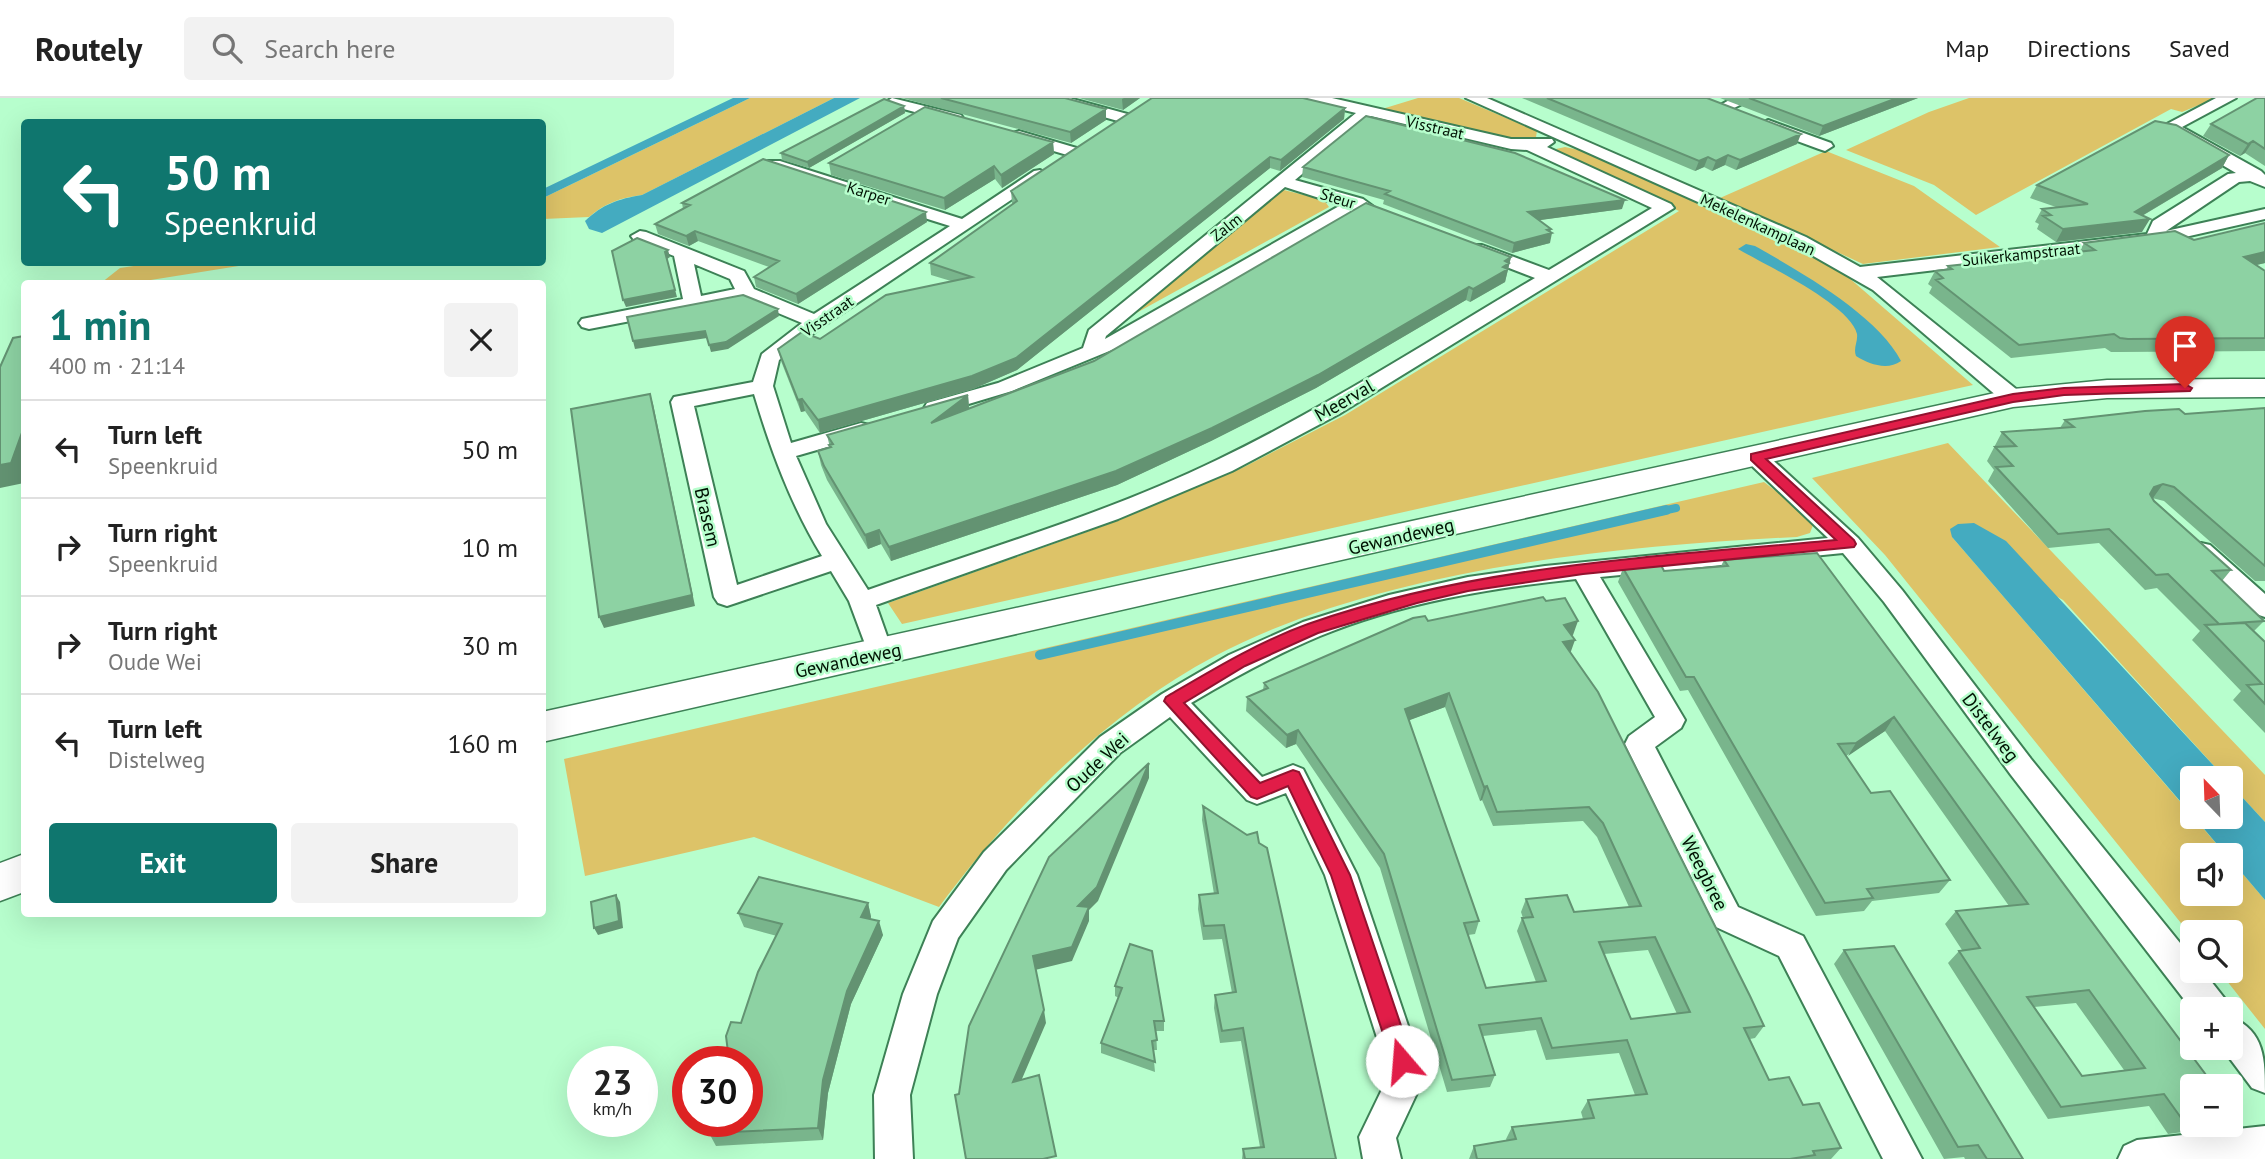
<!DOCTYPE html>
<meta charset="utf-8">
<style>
body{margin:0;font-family:"PT Sans",sans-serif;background:#f2f2f2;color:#222;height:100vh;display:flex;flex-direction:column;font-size:26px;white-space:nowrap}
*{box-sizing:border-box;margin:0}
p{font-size:23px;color:#767676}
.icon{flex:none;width:38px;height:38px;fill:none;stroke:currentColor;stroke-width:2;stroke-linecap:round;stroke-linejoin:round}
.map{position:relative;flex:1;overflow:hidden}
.drawer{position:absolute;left:21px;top:182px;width:525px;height:637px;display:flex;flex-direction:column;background:#fff;border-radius:7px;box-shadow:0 7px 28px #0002}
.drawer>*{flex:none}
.banner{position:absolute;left:21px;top:21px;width:525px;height:147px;border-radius:7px;box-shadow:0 7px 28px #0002;background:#0f766e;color:#fff;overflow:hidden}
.needle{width:46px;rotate:337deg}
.fabs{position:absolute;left:2180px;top:668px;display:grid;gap:14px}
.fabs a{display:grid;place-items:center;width:63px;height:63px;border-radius:7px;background:#fff;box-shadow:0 7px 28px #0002;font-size:35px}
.speed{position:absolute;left:567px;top:948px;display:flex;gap:14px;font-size:35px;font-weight:700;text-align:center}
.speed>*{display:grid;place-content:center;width:91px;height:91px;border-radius:50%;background:#fff;box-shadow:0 7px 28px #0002;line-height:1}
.speed small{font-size:18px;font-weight:400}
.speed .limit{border:10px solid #d22;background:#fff;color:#111}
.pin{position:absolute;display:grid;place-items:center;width:60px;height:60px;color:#fff;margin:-72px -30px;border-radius:50% 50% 50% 0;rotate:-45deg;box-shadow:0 0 7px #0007}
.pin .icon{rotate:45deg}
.me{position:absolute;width:77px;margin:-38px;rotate:342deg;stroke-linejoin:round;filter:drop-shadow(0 0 5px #0008)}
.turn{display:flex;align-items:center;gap:24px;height:147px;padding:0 28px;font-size:32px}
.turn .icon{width:91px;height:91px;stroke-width:2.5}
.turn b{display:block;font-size:49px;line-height:60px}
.round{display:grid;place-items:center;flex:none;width:74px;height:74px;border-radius:7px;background:#f2f2f2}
.head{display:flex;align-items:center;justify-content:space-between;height:119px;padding:0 28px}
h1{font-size:42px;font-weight:800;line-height:52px;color:#0f766e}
.primary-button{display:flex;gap:14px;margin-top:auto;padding:14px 28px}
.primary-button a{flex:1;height:80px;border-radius:7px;background:#0f766e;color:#fff;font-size:28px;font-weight:800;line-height:80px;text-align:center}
.primary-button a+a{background:#f2f2f2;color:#222}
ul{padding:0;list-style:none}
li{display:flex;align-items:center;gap:21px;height:98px;padding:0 28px;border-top:2px solid #e0e0e0}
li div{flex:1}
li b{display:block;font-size:26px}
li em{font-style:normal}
header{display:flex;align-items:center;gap:42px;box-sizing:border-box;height:98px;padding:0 35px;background:#fff;border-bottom:2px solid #e0e0e0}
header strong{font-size:33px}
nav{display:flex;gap:38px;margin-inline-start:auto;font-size:24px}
.search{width:490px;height:63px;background:#f2f2f2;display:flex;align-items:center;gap:18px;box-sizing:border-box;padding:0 24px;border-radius:7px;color:#767676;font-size:26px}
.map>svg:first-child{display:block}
.green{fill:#ddc368}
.water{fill:#44abc0}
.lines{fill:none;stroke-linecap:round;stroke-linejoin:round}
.stream-far1{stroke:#44abc0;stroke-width:8}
.stream{stroke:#44abc0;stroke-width:10}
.street-casing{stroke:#3d8156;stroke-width:4}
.secondary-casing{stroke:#3d8156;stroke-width:3}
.street{fill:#fff;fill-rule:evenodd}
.secondary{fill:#fff;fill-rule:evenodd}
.wall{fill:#79b58c;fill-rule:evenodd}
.shaded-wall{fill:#639372}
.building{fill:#8dd2a3;stroke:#639372;stroke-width:2;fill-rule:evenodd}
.route{fill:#e11d48;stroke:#92132f;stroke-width:2}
.labels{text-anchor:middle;stroke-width:5;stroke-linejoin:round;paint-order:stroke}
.far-street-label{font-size:16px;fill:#001203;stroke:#b7fecd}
.street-label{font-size:19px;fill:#001203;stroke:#b7fecd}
</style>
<header>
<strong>Routely</strong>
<div class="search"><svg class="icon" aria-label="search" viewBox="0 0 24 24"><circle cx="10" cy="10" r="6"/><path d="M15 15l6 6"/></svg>Search here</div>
<nav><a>Map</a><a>Directions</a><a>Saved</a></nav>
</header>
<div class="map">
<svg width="2265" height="1061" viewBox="0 0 2265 1061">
<rect width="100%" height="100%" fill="#b7fecd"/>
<!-- green -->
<path class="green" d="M750 0H834L642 97C620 100 605 105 589 119L543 121V100Z
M1418 0H1459L1537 33 1536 39C1500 48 1421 21 1382 11Z
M1969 0H2216L2182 14 2171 11 1976 117 1934 87 1846 52 1929 14Z
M1565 49 1579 52 1793 148 1841 173 1973 287 902 526 888 505 1117 423 1244 369 1345 317 1679 113 1560 57 1556 51Z
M1826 53 1914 88 2000 149 1863 166 1720 100Z
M1284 92 1324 102 1329 109 1118 225 1273 95Z
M154 165V164L258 165 132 185H101L120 170Z
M1948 345 2265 677V724L2231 687V681H2226L2063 502 1952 439 2227 758H2193V796H2231V762L2265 802V931L2219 873H2231V835H2193V840L1885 457 1812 380Z
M1764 384 1803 414 1813 427 1810 435 1797 439C1612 448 1381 471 1215 558 1106 616 1012 710 939 809L754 739 585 778 564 661Z"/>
<!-- water -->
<path class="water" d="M733 0H750L543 100V91Z
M834 0H860L602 135 589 131 585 123C603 106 618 101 642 97Z
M1746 146 1755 148C1799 173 1878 217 1901 263 1887 273 1869 266 1856 258 1853 250 1858 244 1857 236 1850 206 1763 166 1738 151Z
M1974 425 2006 443 2226 681H2193V718L1952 439 1950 431 1958 426Z
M2231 687 2265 724V802L2231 762V758H2227L2194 719H2231Z"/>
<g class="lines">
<!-- stream-far1 -->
<path class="stream-far1" d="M1658 414 1676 410"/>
<!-- stream -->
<path class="stream" d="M1040 557 1666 412"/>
<defs>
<path id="street" d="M892 0 961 17 963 20 955 25 889 7 886 4Z
M1044 0H1069L1131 17 1133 20 1125 25 1047 3Z
M1304 0H1332L1511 41H1552L1554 44 1547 49 1671 106 1674 110 1339 316 1232 373 1118 421 876 507 893 555 889 562 880 565 871 562 849 503 831 473 736 505 727 508 718 505 714 499 671 304 674 299 753 284 762 256 802 225 745 201 589 231 582 229 579 225 582 221 683 201 674 158 634 142 631 138 640 133 646 134 744 173 754 191 814 216 950 128 768 71 766 67 768 63H780L962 121 1034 73 1040 72 1048 77 823 228 779 262 773 288 791 345 861 325 869 327 872 332 869 337 796 358 826 426 868 492C984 451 1106 416 1217 362 1327 309 1430 242 1535 180L1470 155 1467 151 1470 147H1482L1549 172 1652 110 1527 52 1511 51 1371 18 1295 82 1363 101 1374 109 1371 113 1357 112 1124 247 1012 293 935 316 927 315 924 310 927 305 998 285 1083 250 1089 232 1356 15 1307 3ZM1285 89 1341 107 1105 241 1106 238ZM694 166 730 181 735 191 701 198ZM754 296C771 353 791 407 822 458L737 487 694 308Z
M1466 0H1487L1806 139 1860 169 2147 136 2153 123 2228 76 2236 75 2171 37 2165 27 2216 0H2236L2182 29 2261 73 2265 77V89L2250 83 2239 84 2166 133 2265 111V121L2154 146 1877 179 2021 295 2024 300 2021 305H2005L1873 192 1794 147Z
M1733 0H1754L1728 13H1718L1715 10Z
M1768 22 1831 45 1833 48 1825 53 1819 51 1762 30 1760 27Z
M1019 33 1080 51 1082 54 1074 59 1013 41 1011 38 1013 35Z
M1756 352 1764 354 1858 440 1902 492 2031 661 2193 861V873H2203L2225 901 2230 912 2193 913 2011 677 1884 504 1843 455 1600 479 1685 622 1681 630 1655 649 1738 809 1803 838 1922 1061H1883L1779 858 1716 829 1625 646 1629 638 1655 619 1576 481C1490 490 1400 505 1320 538 1275 557 1233 580 1191 605L1262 679 1293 667 1303 671 1357 777 1425 978 1396 1040 1401 1061H1363L1359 1039 1389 977 1325 777 1286 695 1257 706 1247 702 1170 619 1120 655 1006 772 958 840 937 896 910 997 913 1061H875L874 997 903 896 933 823 984 754 1100 639 1162 596 1229 557 1303 524 1389 497 1468 479 1545 468 1828 440 1748 364 1745 359 1748 354Z
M2201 445 2210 447 2265 496V519L2256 516 2192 459 2189 453 2192 447Z
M2231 919C2265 933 2265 962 2265 995L2252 990 2222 950H2231Z
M2265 1028V1061H2118L2124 1048 2137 1042Z"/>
<path id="secondary" d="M2233 281H2265V299L2107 300 2013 309 542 644V614L2013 291 2107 282Z
M24 756V794L0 803V765Z"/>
</defs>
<!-- street casing -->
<use href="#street" class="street-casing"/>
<!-- secondary casing -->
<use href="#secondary" class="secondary-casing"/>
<!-- street -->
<use href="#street" class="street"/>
<!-- secondary -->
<use href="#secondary" class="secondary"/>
</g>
<!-- wall -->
<path class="wall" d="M902 0H1065L1106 22 1071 45Z
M1079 0H1140L1123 12Z
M1522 0H1707L1797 46 1736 72 1725 67 1712 73 1704 69 1695 73Z
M1720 0H1918L1819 38Z
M2265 0V68L2245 55 2240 58 2203 38 2211 26Z
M904 8 905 15 809 70 782 62 781 55Z
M1345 10 1344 21 1280 73 1270 70 1017 272 973 291 820 335 805 313 801 314 781 263 778 251 820 241 951 183 931 177 930 165 1013 106 1012 105 1011 93Z
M1053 44 1054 56 1002 90 995 81 945 112 831 77 829 65Z
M2229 57 2222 70 2142 118V134L2056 144 2037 131 2039 126 2035 124 2042 111 2056 109 2030 100 2037 87Z
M1303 69 1622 111 1539 122 1550 134V145L1512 155 1383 106 1384 102 1302 79Z
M682 105 927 124 798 206 756 189 754 179 769 169 698 143 689 148 658 136 655 126 683 111Z
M2265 125V165L2256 167 2265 173V253L2120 254H2111L2105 250 2011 260 1929 195 1932 189 1928 186 1935 173 1946 172 1948 168 2079 154 2084 145 2194 142Z
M1511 159 1505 184 1470 204 1466 202 1316 290 1211 343 1117 387 891 463 881 446 868 451 827 382 821 367 818 353 830 350 827 337 968 297 969 310Z
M2265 310V483H2255L2164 403 2152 400 2231 472 2222 483 2264 523 2254 533 2265 544V635L2233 602 2241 593 2192 542 2200 533 2157 490 2145 492 2099 445 2048 450 1988 383 1994 372 1987 363 2002 334 2060 330 2065 322 2185 316Z
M1817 455 2193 989V1027H2222L2220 1029 2168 1036 2149 1008 2048 1021 1948 865 1959 853 1962 852 1945 826 1956 813 2009 808 1885 633 1846 658 1871 695 1950 782 1939 795 1872 803 1864 813 1816 818 1688 592 1680 593 1618 484 1623 470 1664 473 1721 468 1724 462ZM2076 905 2124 972 2082 978 2034 909Z
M1428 523 1573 537 1572 538 1570 554 1764 928 1755 940 1750 941 1769 982 1803 1007 1841 1050 1831 1061H1469L1474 1048 1507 1043 1506 1041 1512 1029 1583 1021 1581 1014 1588 1002 1635 997 1619 955 1546 962 1536 932 1483 938 1495 977 1490 989 1447 994 1380 770 1296 646 1286 650 1246 613 1247 599 1263 592 1264 585ZM1445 609 1480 703 1482 702 1493 728 1583 723 1597 739 1629 809 1574 814 1526 801 1521 814 1523 820H1522L1517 833 1536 884 1486 890 1468 837 1475 836 1479 823 1409 622ZM1648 852 1677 916 1631 921 1604 856Z
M1203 708 1336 1061H1242L1243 1051 1260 1049 1241 943 1220 945 1214 910 1215 897 1232 895 1222 841 1203 842 1198 811 1199 797 1214 796 1202 722Z
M868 805 871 819 870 821 883 837 851 906 828 995 823 1042 716 1048 709 1035 741 925 777 838 744 829 738 815Z
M1130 846 1164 923V933H1156L1157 952H1153L1155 974 1101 955V945L1119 900 1115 898V888Z
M1844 852 2023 1061H1965L1964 1059 1944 1061 1834 866Z"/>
<!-- shaded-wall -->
<path class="shaded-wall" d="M1124 0H1140L1123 12 1122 1Z
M1897 0H1918L1819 38 1823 28Z
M904 8 905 15 809 70 807 64Z
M1345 10 1344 21 1280 73 1281 62Z
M1106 11V22L1071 45 1070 34Z
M1801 36 1797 46 1736 72 1740 62Z
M2253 43 2245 55 2240 58 2248 46Z
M1053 44 1054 56 1002 90 1001 77Z
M1728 57 1725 67 1712 73 1716 63Z
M2229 57 2222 70 2133 123 2150 121 2142 134 2056 144 2063 131 2135 114Z
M1270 59V70L1017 272 973 291 820 335 818 322Z
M1708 59 1704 69 1695 73 1699 63Z
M994 68 995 81 945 112 944 100Z
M1625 102 1622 111 1526 124 1528 114Z
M926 114 927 124 798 206 796 196Z
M1551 131 1550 136 1552 135 1550 145 1512 155 1514 145Z
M695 133 698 143 689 148 686 138Z
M668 152 670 159 667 161 677 199 626 209 623 202 665 154Z
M2265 154V165L2235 172 2244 159Z
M1511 159 1505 184 1470 204 1473 191 1505 163Z
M1469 189 1466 202 1316 290 1211 343 1117 387 891 463 889 449Z
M778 211 779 218 728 251 711 254 709 247Z
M705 233 707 240 635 251 633 243Z
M650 296 653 306 695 508 604 530 599 519Z
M968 297 969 310 931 325Z
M802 301 805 313 801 314 798 302Z
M24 329V385L0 390V367Z
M2163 386 2153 400 2144 403 2154 389Z
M879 432 881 446 868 451 865 437Z
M1578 523 1573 537 1559 541 1564 527Z
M1575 542 1570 556 1563 544Z
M1449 595 1445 609 1402 625 1405 611Z
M1894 619 1885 633 1848 658 1856 645Z
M1298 632 1296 646 1286 650 1287 637Z
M1149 665V680L1098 803 1089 812V823L1072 863 1035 872 1033 858 1078 808Z
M1487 688 1482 702 1480 703 1484 689Z
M616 797 620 804 623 830 598 837 594 830Z
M868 805 871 819 865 833 861 819Z
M879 823 883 837 851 906 828 995 823 1042 818 1030 823 982 847 893Z
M1044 912 1046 925 1015 997 1013 984Z"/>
<!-- building -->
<path class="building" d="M941 0H1065L1106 11 1070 34Z
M1152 0H1303L1345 10 1281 62 1270 59 1016 260 972 278 818 322 802 301 798 302 778 251 802 234 820 241 886 197 972 179 930 165 1017 103 1011 93Z
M1547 0H1707L1801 36 1740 62 1728 57 1716 63 1708 59 1699 63Z
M1749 0H1897L1823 28Z
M2257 0H2265V51L2253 43 2248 46 2211 26Z
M884 1 904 8 807 64 781 55Z
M925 9 1053 44 1001 77 994 68 944 100 829 65Z
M1366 18 1515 55 1625 102 1528 114 1551 131 1547 132 1552 135 1514 145 1385 96 1390 93 1303 69Z
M2155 23 2176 27 2229 57 2135 114 2150 121 2063 131 2043 118 2051 117 2042 111 2088 106 2037 87Z
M763 61 926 114 796 196 754 179 779 163 695 133 686 138 655 126 690 107 682 105Z
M1366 105 1511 159 1505 163 1509 165 1503 169 1508 171 1473 191 1469 189 1318 277 1212 330 1116 373 889 449 879 432 865 437 824 368 818 353 831 349 829 347 833 346 827 337 968 297 931 325 1094 263Z
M2265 125V154L2244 159 2265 173V240L2128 241 2120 240 2114 236 2019 247 1936 182 1943 180 1935 173 1952 171 1948 168 2095 152 2084 145 2175 133 2194 142Z
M637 140 668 152 665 154 675 192 623 202 612 153Z
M743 197 778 211 726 244 709 247 705 233 633 243 627 219Z
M24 238V329L11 365 0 367V269L13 240Z
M650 296 692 497 599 519 571 311Z
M2265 310V468L2174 389 2163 386 2154 389 2150 396 2154 403 2231 472 2212 473 2264 523 2219 526 2168 476 2156 477 2109 431 2058 436 1996 369 2013 368 1995 349 2016 348 2002 334 2074 329 2065 322 2145 313 2179 311 2185 316Z
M1817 455 2215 989H2193V1023L2184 1024 2164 996 2061 1009 1959 853 1980 850 1956 813 2028 806 1894 619 1856 645 1838 646 1871 695 1890 693 1950 782 1867 791 1873 800 1825 805 1694 579H1686L1623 470 1661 467 1664 473 1728 468 1724 462ZM2089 892 2145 970 2082 978 2027 899Z
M1543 499 1546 503 1565 500 1578 523 1564 527 1575 542 1563 544 1598 594 1750 898 1764 928 1744 930 1769 982 1789 979 1803 1007 1819 1005 1841 1050 1813 1053 1815 1057 1790 1061H1477L1474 1048 1516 1041 1512 1029 1594 1020 1588 1002 1647 996 1627 942 1552 950 1541 920 1479 927 1495 977 1452 982 1384 756 1298 632 1287 637 1247 599 1268 590 1264 585 1413 520 1425 518 1428 523ZM1449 595 1484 689 1487 688 1497 714 1589 709 1603 725 1641 808 1574 814 1567 797 1526 801 1533 819 1522 820 1546 883 1486 890 1464 825 1479 823 1405 611ZM1655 839 1690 914 1631 921 1599 844Z
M2245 525 2265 544V606L2247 587 2262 586 2205 527Z
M1149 665 1097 789 1078 808 1089 809 1072 849 1033 858 1044 912 1013 984 1039 977 1056 1058 1043 1061H966L955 997 959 996 969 928 1049 759Z
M1203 708 1247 737 1257 734 1259 745 1267 750 1336 1061H1245L1243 1051 1264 1049 1243 930 1222 933 1215 897 1236 894 1224 827 1204 828 1199 797 1218 795Z
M759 779 868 805 861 819 879 823 847 893 823 982 818 1030 709 1035 711 1024H747V964H725L728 954 726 938 731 924 741 925 758 874 782 826 738 815Z
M616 797 619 823 594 830 591 804Z
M1130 846 1152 853 1164 923H1154L1157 942 1152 943 1155 964 1101 945 1122 890 1115 888Z
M1894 848 2023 1061H1987L1978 1047 1958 1049 1844 852Z
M2231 1011 2236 1017 2231 1018Z"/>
<!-- route -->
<path class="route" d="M2185 286 2192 290 2190 293 2064 297 2013 304 1766 361 1854 442 1856 446 1854 449 1583 476 1468 493 1417 505 1318 535 1245 568 1184 605 1260 685 1293 672 1299 674 1350 777 1413 963 1410 970 1402 973 1395 970 1392 963 1331 777 1288 688 1257 701 1251 699 1164 603 1166 599C1212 572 1258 544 1308 526 1478 466 1658 459 1836 442L1751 362V356L2013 296 2064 290Z"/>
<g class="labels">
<!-- far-street labels -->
<g class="far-street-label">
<text transform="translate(1435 29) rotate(13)" y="6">Visstraat</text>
<text transform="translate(869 95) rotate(18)" y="6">Karper</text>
<text transform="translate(1338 100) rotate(17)" y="6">Steur</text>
<text transform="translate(1758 126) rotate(25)" y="6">Mekelenkamplaan</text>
<text transform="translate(1226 129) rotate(-39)" y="6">Zalm</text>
<text transform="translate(2021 156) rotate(-6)" y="6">Suikerkampstraat</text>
<text transform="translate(827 218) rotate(-35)" y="6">Visstraat</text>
</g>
<!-- street labels -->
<g class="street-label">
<text transform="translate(1344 302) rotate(-30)" y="7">Meerval</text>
<text transform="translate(708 419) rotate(77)" y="7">Brasem</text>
<text transform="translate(1401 438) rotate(-13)" y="7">Gewandeweg</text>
<text transform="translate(848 562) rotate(-12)" y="7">Gewandeweg</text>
<text transform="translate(1991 629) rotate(53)" y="7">Distelweg</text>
<text transform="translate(1097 664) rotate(-43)" y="7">Oude Wei</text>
<text transform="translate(1705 775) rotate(63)" y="7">Weegbree</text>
</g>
</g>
</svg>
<div class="fabs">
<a><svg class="needle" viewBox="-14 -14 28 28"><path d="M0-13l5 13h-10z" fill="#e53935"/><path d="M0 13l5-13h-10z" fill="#767676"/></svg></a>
<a><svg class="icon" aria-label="sound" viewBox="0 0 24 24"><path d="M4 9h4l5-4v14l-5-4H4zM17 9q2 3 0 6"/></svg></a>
<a><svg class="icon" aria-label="search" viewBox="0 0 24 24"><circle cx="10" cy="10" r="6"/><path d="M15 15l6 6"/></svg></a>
<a>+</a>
<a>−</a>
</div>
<div class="speed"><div>23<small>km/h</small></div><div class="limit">30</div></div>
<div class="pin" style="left:2185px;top:290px;background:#d93025"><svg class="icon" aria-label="arrive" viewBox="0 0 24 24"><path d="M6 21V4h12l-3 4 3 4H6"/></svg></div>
<svg class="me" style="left:1402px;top:963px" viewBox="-20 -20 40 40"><circle r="19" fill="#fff"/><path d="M0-13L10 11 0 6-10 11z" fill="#e11d48"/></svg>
<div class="banner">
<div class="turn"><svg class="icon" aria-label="left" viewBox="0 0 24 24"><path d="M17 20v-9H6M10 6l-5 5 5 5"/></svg><div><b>50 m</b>Speenkruid</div></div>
</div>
<section class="drawer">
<div class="head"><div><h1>1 min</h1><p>400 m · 21:14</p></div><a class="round"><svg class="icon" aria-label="close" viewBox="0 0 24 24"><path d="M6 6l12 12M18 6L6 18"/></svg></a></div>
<ul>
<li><svg class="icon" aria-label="left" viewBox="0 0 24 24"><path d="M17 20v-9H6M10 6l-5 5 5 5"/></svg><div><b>Turn left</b><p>Speenkruid</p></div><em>50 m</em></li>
<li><svg class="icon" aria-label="right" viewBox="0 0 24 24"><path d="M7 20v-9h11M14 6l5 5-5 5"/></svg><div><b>Turn right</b><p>Speenkruid</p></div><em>10 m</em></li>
<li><svg class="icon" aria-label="right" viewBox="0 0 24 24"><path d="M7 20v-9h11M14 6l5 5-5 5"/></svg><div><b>Turn right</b><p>Oude Wei</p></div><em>30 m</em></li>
<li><svg class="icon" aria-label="left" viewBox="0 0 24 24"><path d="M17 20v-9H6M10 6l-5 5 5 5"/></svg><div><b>Turn left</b><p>Distelweg</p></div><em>160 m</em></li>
</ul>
<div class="primary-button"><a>Exit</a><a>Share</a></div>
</section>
</div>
